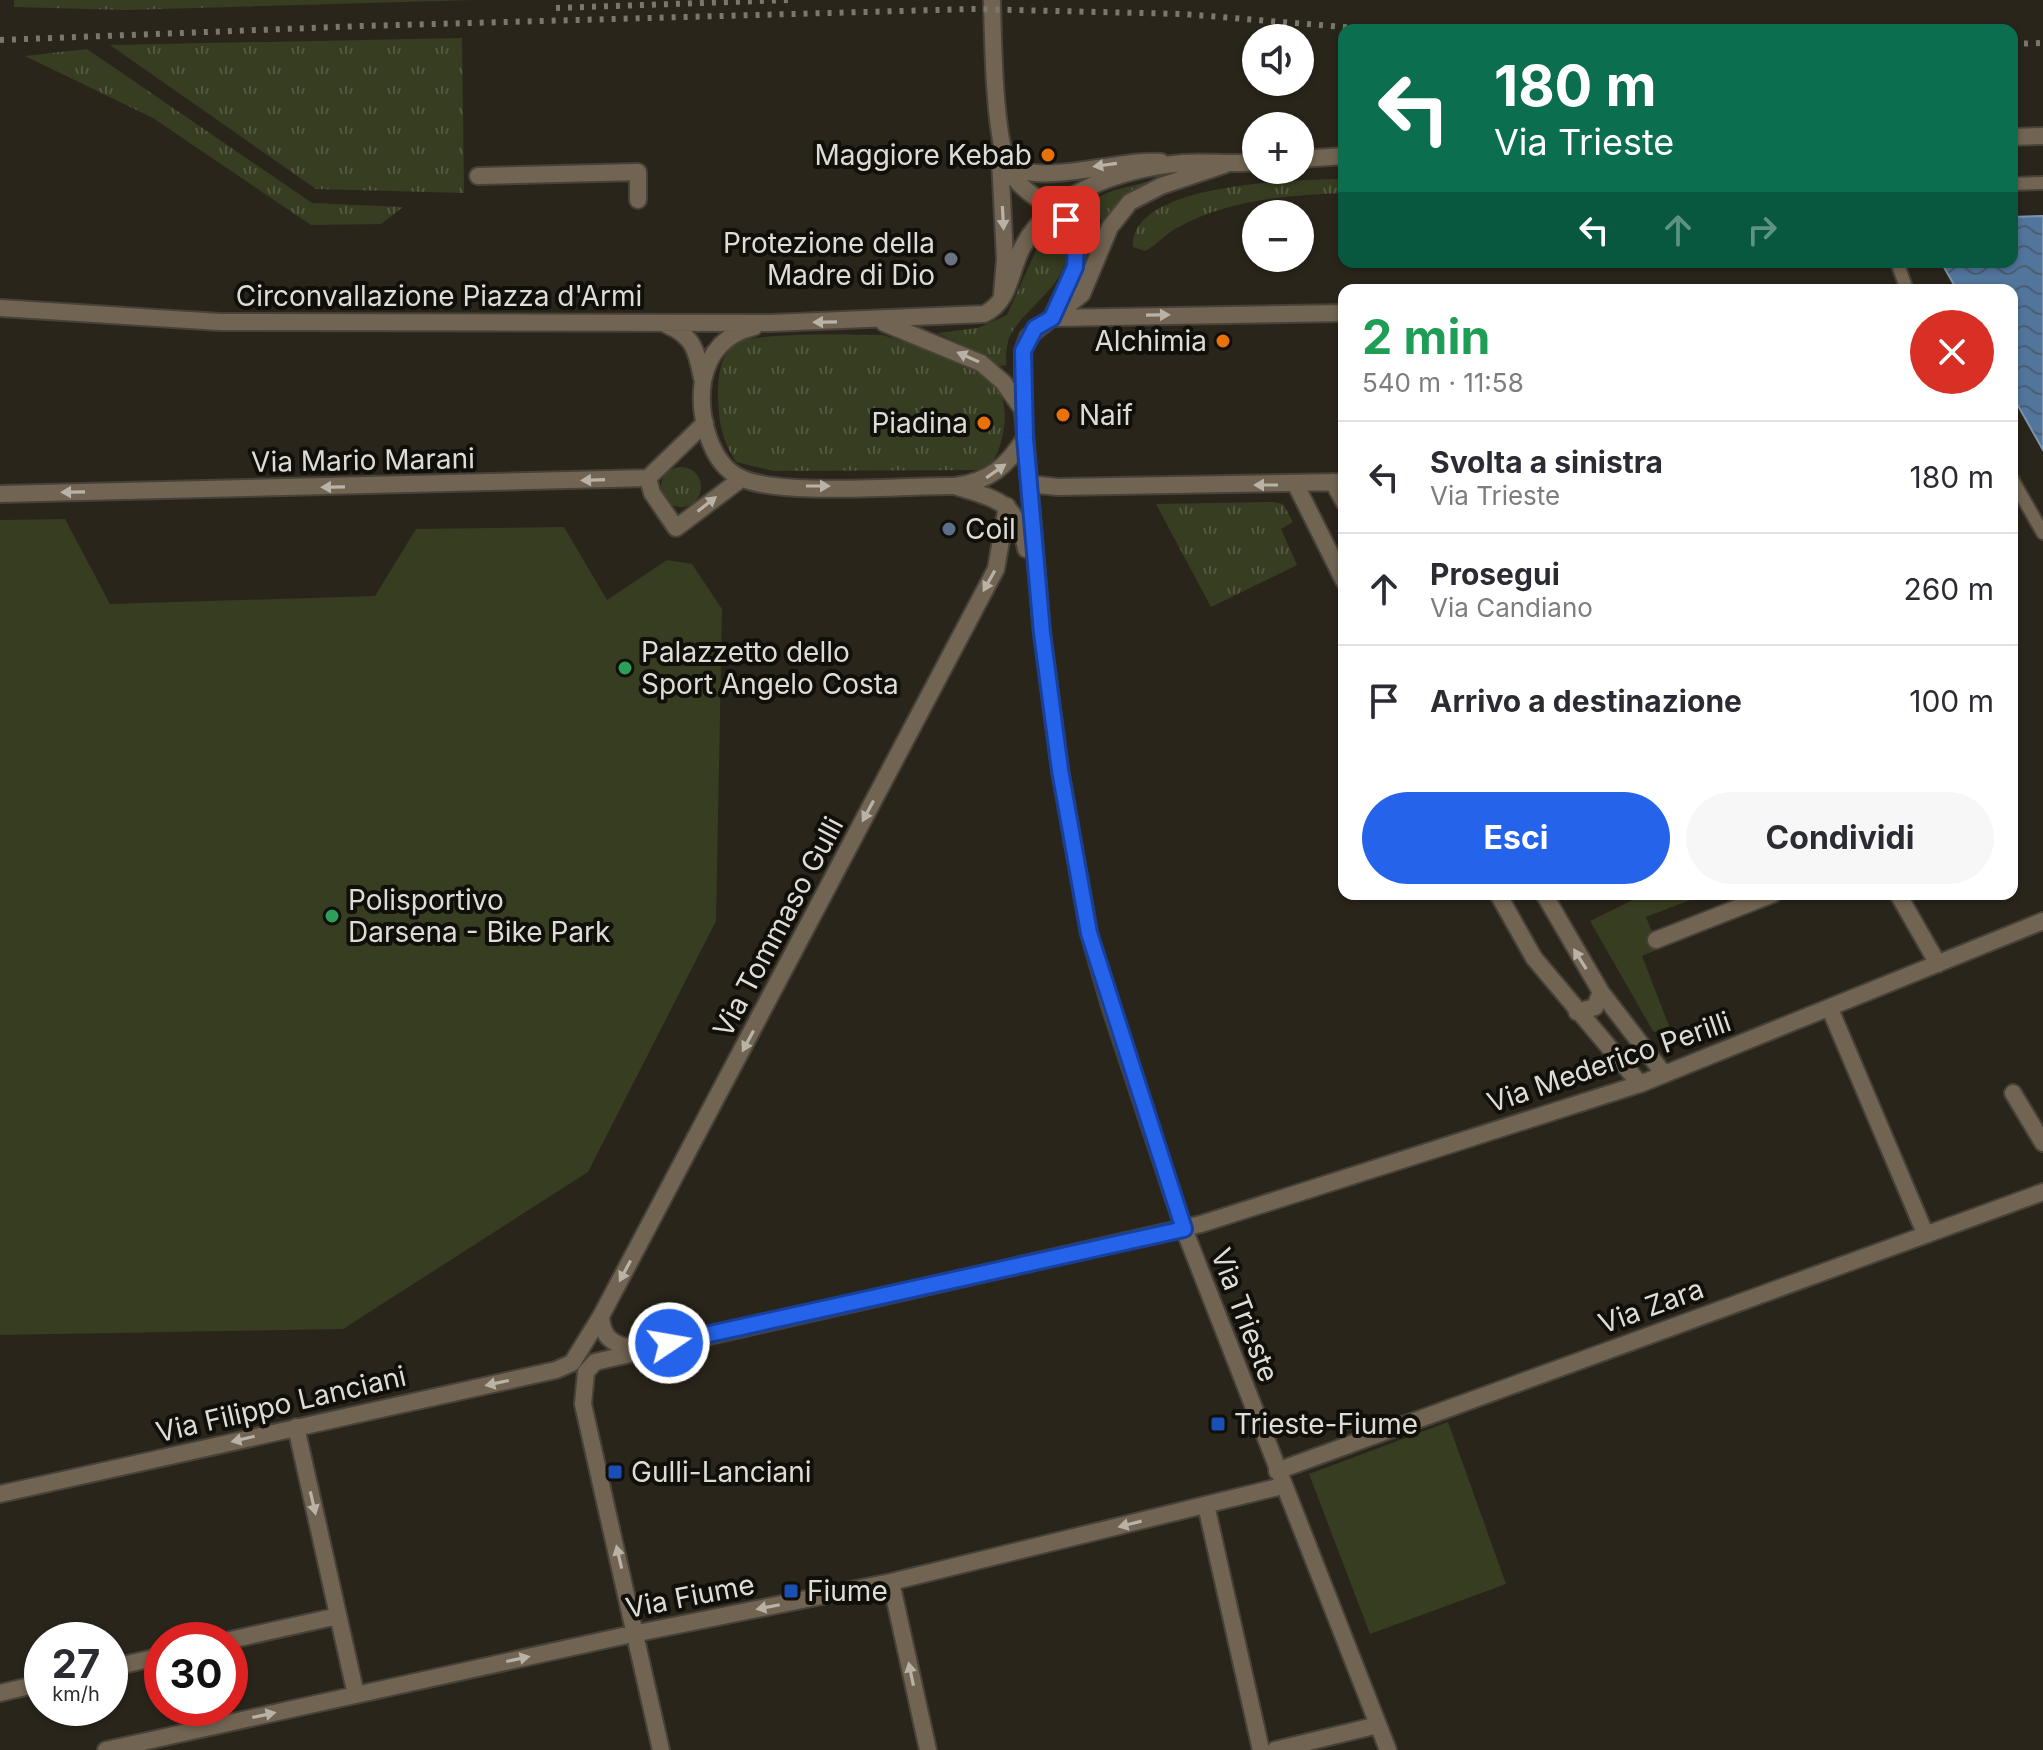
<!DOCTYPE html>
<html lang="it">
<meta charset="utf-8">
<style>
body{margin:0;font-family:Inter,sans-serif;background:#f7f7f7;color:#2b2b33;height:100vh;display:flex;flex-direction:column;font-size:30px;white-space:nowrap}
*{box-sizing:border-box;margin:0}
p{font-size:26px;color:#7c7c81}
.icon{flex:none;width:44px;height:44px;fill:none;stroke:currentColor;stroke-width:2;stroke-linecap:round;stroke-linejoin:round}
.map{position:relative;flex:1;overflow:hidden}
.sheet{position:absolute;left:1338px;top:284px;width:680px;height:616px;display:flex;flex-direction:column;background:#fff;border-radius:16px;box-shadow:0 2px 6px #0004}
.sheet>*{flex:none}
.top-card{position:absolute;left:1338px;top:24px;width:680px;height:244px;border-radius:16px;box-shadow:0 2px 6px #0004;background:#0b6e4f;color:#fff;overflow:hidden}
.controls{position:absolute;left:1242px;top:24px;display:grid;gap:16px}
.controls a{display:grid;place-items:center;width:72px;height:72px;border-radius:50%;background:#fff;box-shadow:0 2px 6px #0004;font-size:40px}
.speed{position:absolute;left:24px;top:1622px;display:flex;gap:16px;font-size:40px;font-weight:700;text-align:center}
.speed>*{display:grid;place-content:center;width:104px;height:104px;border-radius:50%;background:#fff;box-shadow:0 2px 6px #0004;line-height:1}
.speed small{font-size:20px;font-weight:400}
.speed .limit{border:12px solid #d22;background:#fff;color:#111}
.pin{position:absolute;display:grid;place-items:center;width:68px;height:68px;color:#fff;margin:-34px;border-radius:16px;box-shadow:0 4px 12px #0006}
.me{position:absolute;width:88px;margin:-44px;rotate:78deg;stroke-linejoin:round;filter:drop-shadow(0 0 6px #0008)}
.turn{display:flex;align-items:center;gap:28px;height:168px;padding:0 24px;font-size:36px}
.turn .icon{width:104px;height:104px;stroke-width:2.5}
.turn b{display:block;font-size:56px;line-height:68px}
.lanes{display:flex;align-items:center;height:76px;padding:0 24px;background:#0003;justify-content:center;gap:40px;direction:ltr}
.lanes .off{opacity:.35}
.round{display:grid;place-items:center;flex:none;width:84px;height:84px;border-radius:42px;background:#f7f7f7}
.head{display:flex;align-items:center;justify-content:space-between;height:136px;padding:0 24px}
h1{font-size:48px;font-weight:700;line-height:60px;color:#1e9e55}
.primary-button{display:flex;gap:16px;margin-top:auto;padding:16px 24px}
.primary-button a{flex:1;height:92px;border-radius:48px;background:#2563eb;color:#fff;font-size:32px;font-weight:700;line-height:92px;text-align:center}
.primary-button a+a{background:#f7f7f7;color:#2b2b33}
ul{padding:0;list-style:none}
li{display:flex;align-items:center;gap:24px;height:112px;padding:0 24px;border-top:2px solid #e1e1e2}
li div{flex:1}
li b{display:block;font-size:30px}
li em{font-style:normal}
.map>svg:first-child{display:block}
.grass{fill:url(#grass-tufts)}
.green{fill:#373d21}
.water{fill:url(#water-waves);stroke:#7c94ad;stroke-width:2}
.lines{fill:none;stroke-linecap:round;stroke-linejoin:round}
.pedestrian-casing{stroke:#474239;stroke-width:16}
.minor-casing{stroke:#474239;stroke-width:20}
.tertiary-casing{stroke:#474239;stroke-width:20}
.pedestrian{stroke:#726452;stroke-width:12}
.minor{stroke:#726452;stroke-width:16}
.tertiary{stroke:#726452;stroke-width:16}
.rail{stroke:#7b776f;stroke-width:6;stroke-dasharray:4 8;stroke-linecap:butt}
.oneway{fill:#b8b2a7}
.route-casing{stroke:#184099;stroke-width:20}
.route{stroke:#2563eb;stroke-width:14}
.food-dot{fill:#e8710a;stroke:#100f0a;stroke-width:3}
.worship-dot{fill:#6b7280;stroke:#100f0a;stroke-width:3}
.service-dot{fill:#5c6f8a;stroke:#100f0a;stroke-width:3}
.leisure-dot{fill:#2e9e5b;stroke:#100f0a;stroke-width:3}
.transit-dot{fill:#1a4fb4;stroke:#100f0a;stroke-width:3}
.labels{text-anchor:middle;stroke-width:8;stroke-linejoin:round;paint-order:stroke}
.poi-label{font-size:28px;fill:#dedcd5;stroke:#100f0a;text-anchor:start}
.street-label{font-size:28px;fill:#dedcd5;stroke:#100f0a}
</style>
<div class="map">
<svg width="2043" height="1750" viewBox="0 0 2043 1750">
<defs>
<pattern id="grass-tufts" width="24" height="20" patternUnits="userSpaceOnUse" patternTransform="scale(2)"><rect width="24" height="20" fill="#373d21"/><path d="M3 7l-1-3M5 7V3M7 7l1-3M15 17l-1-3M17 17v-4M19 17l1-3" fill="none" stroke="#545840"/></pattern>
<pattern id="water-waves" width="16" height="10" patternUnits="userSpaceOnUse" patternTransform="scale(2)"><rect width="16" height="10" fill="#52759c"/><path d="M0 5q4-4 8 0t8 0" fill="none" stroke="#4b5e73"/></pattern>
</defs>
<rect width="100%" height="100%" fill="#2a251b"/>
<!-- grass -->
<path class="grass" d="M14 0H473L127 10 14 7Z
M462 38 464 193 316 189 110 45Z
M87 49 312 203 403 207 381 224 311 225 153 118 25 56Z
M1344 179V193C1287 195 1225 200 1175 229 1164 235 1157 245 1145 251L1133 247C1130 181 1301 180 1344 179Z
M1150 181 1121 199 1102 221 1090 201 1112 191Z
M1049 230H1055C1091 270 1029 302 1011 334 1006 343 1006 355 1006 365L1000 366 985 355 937 333 978 328 1007 315 1039 244Z
M882 335C908 343 966 358 986 374 1015 397 1006 444 988 470L773 471 736 462C722 440 719 423 718 397 718 379 719 359 733 345 749 331 855 335 882 335Z
M661 487a20 20 0 1 1 40 0a20 20 0 1 1-40 0Z
M1273 502 1283 504 1293 522 1281 529 1297 565 1211 607 1156 504Z"/>
<!-- green -->
<path class="green" d="M65 519 110 604 375 596 416 529 564 527 607 600 667 560 692 564 722 609 716 921 588 1172 343 1329 0 1335V520Z
M1645 894H1706L1646 917 1659 949 1642 956 1671 1031 1661 1034 1653 1031 1590 921Z
M1448 1422 1506 1584 1370 1634 1309 1474Z"/>
<!-- water -->
<path class="water" d="M2043 216V450L2012 395V290H1957L1941 262H2012V217Z"/>
<g class="lines">
<defs>
<path id="pedestrian" d="M2012 184 2043 183
M1897 262 1907 290
M2012 479 2043 533"/>
<path id="minor" d="M992 0C993 41 994 128 1007 164 1021 206 1087 207 1076 262 1072 282 1059 299 1052 318L1344 313
M1000 158 1005 259 1002 295
M1008 164C1039 188 1121 158 1161 162
M478 176 638 172V200
M648 478 652 493 676 528 741 479
M1333 482 1344 502
M1029 484 1058 487 1344 482
M1296 485 1344 581
M0 494 648 478 705 423
M1498 894 1534 958 1640 1084
M1544 894 1601 992 1595 1007 1577 1012
M1898 894 1938 964
M1656 940 1773 894
M1601 992 1664 1074
M1830 1009 1925 1233
M2013 1093 2043 1143
M601 1316C602 1339 614 1345 636 1349
M296 1427 356 1695
M1277 1471 2043 1192
M0 1494 556 1370 572 1363 601 1316 996 569 1007 506
M1206 1505 1261 1750
M891 1582 928 1750
M230 1640 338 1616
M110 1668 162 1656
M0 1693 42 1683
M106 1750 623 1636 891 1582 1282 1486
M661 1750 583 1404 586 1372 595 1362 1201 1224 1640 1084 2043 921
M1275 1750 1378 1725"/>
<path id="tertiary" d="M2012 137 2043 136
M1300 159 1344 156
M1224 165 1161 186 1130 202 1110 227 1082 294 1028 337 1023 351V411L1042 633 1060 770 1089 933 1110 1006 1184 1229 1388 1750
M0 308 220 322 771 323 984 314C1010 302 1010 271 1022 248 1052 191 1121 169 1183 163 1207 161 1231 165 1256 162
M884 323 981 363 1003 382 1023 410
M667 325C694 336 697 352 702 378
M754 327C725 334 709 352 703 381 698 413 709 464 741 478 782 497 905 485 955 486 990 481 1006 467 1025 438
M958 487C1000 500 1017 503 1026 549"/>
</defs>
<!-- pedestrian casing -->
<use href="#pedestrian" class="pedestrian-casing"/>
<!-- minor casing -->
<use href="#minor" class="minor-casing"/>
<!-- tertiary casing -->
<use href="#tertiary" class="tertiary-casing"/>
<!-- pedestrian -->
<use href="#pedestrian" class="pedestrian"/>
<!-- minor -->
<use href="#minor" class="minor"/>
<!-- tertiary -->
<use href="#tertiary" class="tertiary"/>
<!-- rail -->
<path class="rail" d="M556 8 788 0
M0 40 362 26 972 9 1183 14 1381 30
M2012 44 2043 43"/>
</g>
<!-- one-way arrows -->
<defs><path id="oneway-solid" d="M-6-.8H1V-3.2L6.5 0L1 3.2V.8H-6Z" transform="scale(2)"/></defs>
<g class="oneway">
<use href="#oneway-solid" transform="translate(1105 165) rotate(172)"/>
<use href="#oneway-solid" transform="translate(1003 218) rotate(87)"/>
<use href="#oneway-solid" transform="translate(1158 315) rotate(-1)"/>
<use href="#oneway-solid" transform="translate(825 322) rotate(179)"/>
<use href="#oneway-solid" transform="translate(968 357) rotate(-156)"/>
<use href="#oneway-solid" transform="translate(996 471) rotate(-35)"/>
<use href="#oneway-solid" transform="translate(593 480) rotate(178)"/>
<use href="#oneway-solid" transform="translate(1266 485) rotate(180)"/>
<use href="#oneway-solid" transform="translate(818 486)"/>
<use href="#oneway-solid" transform="translate(333 487) rotate(179)"/>
<use href="#oneway-solid" transform="translate(73 492) rotate(179)"/>
<use href="#oneway-solid" transform="translate(707 504) rotate(-38)"/>
<use href="#oneway-solid" transform="translate(989 581) rotate(119)"/>
<use href="#oneway-solid" transform="translate(868 811) rotate(118)"/>
<use href="#oneway-solid" transform="translate(1580 959) rotate(-122)"/>
<use href="#oneway-solid" transform="translate(748 1041) rotate(118)"/>
<use href="#oneway-solid" transform="translate(625 1271) rotate(118)"/>
<use href="#oneway-solid" transform="translate(497 1383) rotate(168)"/>
<use href="#oneway-solid" transform="translate(243 1439) rotate(167)"/>
<use href="#oneway-solid" transform="translate(313 1503) rotate(77)"/>
<use href="#oneway-solid" transform="translate(1130 1524) rotate(166)"/>
<use href="#oneway-solid" transform="translate(619 1557) rotate(-103)"/>
<use href="#oneway-solid" transform="translate(768 1607) rotate(169)"/>
<use href="#oneway-solid" transform="translate(518 1659) rotate(-12)"/>
<use href="#oneway-solid" transform="translate(911 1674) rotate(-102)"/>
<use href="#oneway-solid" transform="translate(264 1715) rotate(-12)"/>
</g>
<g class="lines">
<defs>
<path id="route" d="M669 1343 1184 1229 1089 933 1060 770 1042 633 1025 438 1023 351 1035 328 1052 318 1075 267 1076 240 1066 220"/>
</defs>
<!-- route casing -->
<use href="#route" class="route-casing"/>
<!-- route -->
<use href="#route" class="route"/>
</g>
<!-- markers -->
<g class="food-dot">
<circle cx="1048" cy="155" r="8"/>
<circle cx="1223" cy="341" r="8"/>
<circle cx="1063" cy="415" r="8"/>
<circle cx="984" cy="423" r="8"/>
</g>
<circle class="worship-dot" cx="951" cy="259" r="8"/>
<circle class="service-dot" cx="949" cy="529" r="8"/>
<g class="leisure-dot">
<circle cx="625" cy="668" r="8"/>
<circle cx="332" cy="916" r="8"/>
</g>
<g class="transit-dot">
<rect x="1210" y="1416" width="16" height="16" rx="4"/>
<rect x="607" y="1464" width="16" height="16" rx="4"/>
<rect x="783" y="1583" width="16" height="16" rx="4"/>
</g>
<g class="labels">
<!-- poi labels -->
<g class="poi-label">
<text x="1032" y="165" text-anchor="end">Maggiore Kebab</text>
<text x="935" y="253" text-anchor="end">Protezione della<tspan x="935" dy="32">Madre di Dio</tspan></text>
<text x="1207" y="351" text-anchor="end">Alchimia</text>
<text x="1079" y="425">Naif</text>
<text x="968" y="433" text-anchor="end">Piadina</text>
<text x="965" y="539">Coil</text>
<text x="641" y="662">Palazzetto dello<tspan x="641" dy="32">Sport Angelo Costa</tspan></text>
<text x="348" y="910">Polisportivo<tspan x="348" dy="32">Darsena - Bike Park</tspan></text>
<text x="1234" y="1434">Trieste-Fiume</text>
<text x="631" y="1482">Gulli-Lanciani</text>
<text x="807" y="1601">Fiume</text>
</g>
<!-- street labels -->
<g class="street-label">
<text x="439" y="306">Circonvallazione Piazza d'Armi</text>
<text transform="translate(363 460) rotate(-1)" y="10">Via Mario Marani</text>
<text transform="translate(778 927) rotate(-62)" y="10">Via Tommaso Gulli</text>
<text transform="translate(1609 1062) rotate(-19)" y="10">Via Mederico Perilli</text>
<text transform="translate(1651 1306) rotate(-20)" y="10">Via Zara</text>
<text transform="translate(1245 1315) rotate(69)" y="10">Via Trieste</text>
<text transform="translate(281 1404) rotate(-13)" y="10">Via Filippo Lanciani</text>
<text transform="translate(690 1596) rotate(-11)" y="10">Via Fiume</text>
</g>
</g>
</svg>
<div class="controls">
<a><svg class="icon" aria-label="sound" viewBox="0 0 24 24"><path d="M4 9h4l5-4v14l-5-4H4zM17 9q2 3 0 6"/></svg></a>
<a>+</a>
<a>−</a>
</div>
<div class="speed"><div>27<small>km/h</small></div><div class="limit">30</div></div>
<div class="pin" style="left:1066px;top:220px;background:#d93025"><svg class="icon" aria-label="arrive" viewBox="0 0 24 24"><path d="M6 21V4h12l-3 4 3 4H6"/></svg></div>
<svg class="me" style="left:669px;top:1343px" viewBox="-20 -20 40 40"><circle r="17" fill="#2563eb" stroke="#fff" stroke-width="3"/><path d="M0-11L8 9 0 5-8 9z" fill="#fff"/></svg>
<div class="top-card">
<div class="turn"><svg class="icon" aria-label="left" viewBox="0 0 24 24"><path d="M17 20v-9H6M10 6l-5 5 5 5"/></svg><div><b>180 m</b>Via Trieste</div></div>
<div class="lanes"><svg class="icon" aria-label="left" viewBox="0 0 24 24"><path d="M17 20v-9H6M10 6l-5 5 5 5"/></svg><svg class="icon off" aria-label="ahead" viewBox="0 0 24 24"><path d="M12 20V5M6 11l6-6 6 6"/></svg><svg class="icon off" aria-label="right" viewBox="0 0 24 24"><path d="M7 20v-9h11M14 6l5 5-5 5"/></svg></div>
</div>
<section class="sheet">
<div class="head"><div><h1>2 min</h1><p>540 m · 11:58</p></div><a class="round" style="background:#d93025;color:#fff"><svg class="icon" aria-label="close" viewBox="0 0 24 24"><path d="M6 6l12 12M18 6L6 18"/></svg></a></div>
<ul>
<li><svg class="icon" aria-label="left" viewBox="0 0 24 24"><path d="M17 20v-9H6M10 6l-5 5 5 5"/></svg><div><b>Svolta a sinistra</b><p>Via Trieste</p></div><em>180 m</em></li>
<li><svg class="icon" aria-label="ahead" viewBox="0 0 24 24"><path d="M12 20V5M6 11l6-6 6 6"/></svg><div><b>Prosegui</b><p>Via Candiano</p></div><em>260 m</em></li>
<li><svg class="icon" aria-label="arrive" viewBox="0 0 24 24"><path d="M6 21V4h12l-3 4 3 4H6"/></svg><div><b>Arrivo a destinazione</b></div><em>100 m</em></li>
</ul>
<div class="primary-button"><a>Esci</a><a>Condividi</a></div>
</section>
</div>
